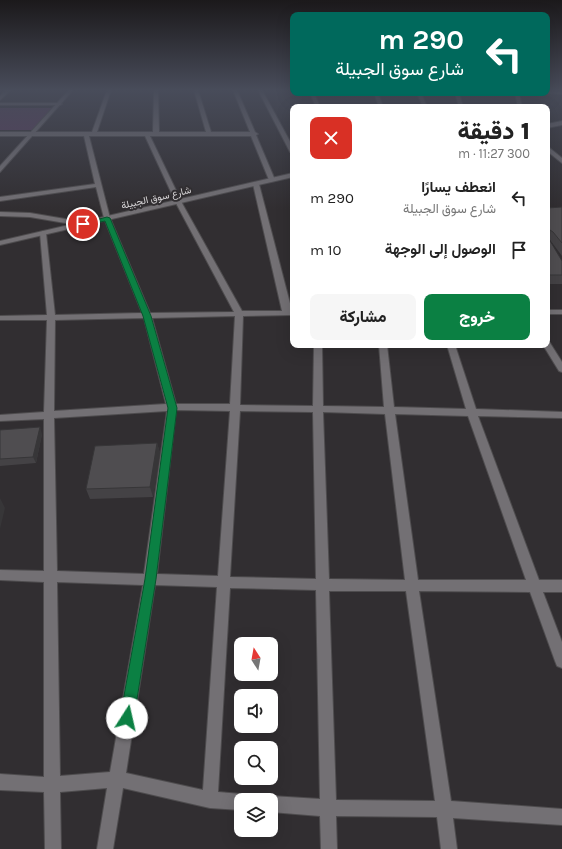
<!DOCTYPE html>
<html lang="ar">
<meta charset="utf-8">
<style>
body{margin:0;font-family:Karla,Vazirmatn,sans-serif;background:#f6f6f6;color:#222;direction:rtl;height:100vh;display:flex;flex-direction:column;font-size:15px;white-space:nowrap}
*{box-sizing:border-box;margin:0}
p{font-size:13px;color:#767676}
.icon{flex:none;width:22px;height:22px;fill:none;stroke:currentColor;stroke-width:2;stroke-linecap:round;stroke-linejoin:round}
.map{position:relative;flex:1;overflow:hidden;direction:ltr}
.panel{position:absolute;left:290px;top:104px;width:260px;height:244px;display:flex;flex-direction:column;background:#fff;border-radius:8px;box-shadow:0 4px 16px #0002;direction:rtl}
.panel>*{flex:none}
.guide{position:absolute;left:290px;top:12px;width:260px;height:84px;border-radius:8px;box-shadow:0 4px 16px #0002;direction:rtl;background:#00695c;color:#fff;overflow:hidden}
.needle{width:26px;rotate:349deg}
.tools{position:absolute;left:234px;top:637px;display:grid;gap:8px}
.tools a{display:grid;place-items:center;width:44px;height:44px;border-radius:8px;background:#fff;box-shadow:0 4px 16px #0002;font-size:20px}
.pin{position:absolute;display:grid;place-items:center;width:34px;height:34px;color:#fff;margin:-17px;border:2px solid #fff;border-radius:50%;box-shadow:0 1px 4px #0007}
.me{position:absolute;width:44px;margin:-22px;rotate:10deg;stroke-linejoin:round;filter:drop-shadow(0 0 3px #0008)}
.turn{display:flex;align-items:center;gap:14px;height:84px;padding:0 20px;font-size:18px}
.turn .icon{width:52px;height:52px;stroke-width:2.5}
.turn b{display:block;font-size:28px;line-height:34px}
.round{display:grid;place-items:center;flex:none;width:42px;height:42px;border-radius:8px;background:#f6f6f6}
.summary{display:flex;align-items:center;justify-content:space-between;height:68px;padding:0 20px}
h1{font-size:24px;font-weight:800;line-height:30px}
.primary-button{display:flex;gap:8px;margin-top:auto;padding:8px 20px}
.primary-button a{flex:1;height:46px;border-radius:8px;background:#0b8043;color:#fff;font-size:16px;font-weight:800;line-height:46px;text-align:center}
.primary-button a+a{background:#f6f6f6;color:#222}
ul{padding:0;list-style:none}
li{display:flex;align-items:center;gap:12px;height:52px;padding:0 20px}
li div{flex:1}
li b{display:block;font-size:15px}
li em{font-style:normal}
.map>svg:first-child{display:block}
.green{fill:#573a5c}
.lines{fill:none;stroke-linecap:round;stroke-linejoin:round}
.street-casing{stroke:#4e4c4e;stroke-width:2}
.secondary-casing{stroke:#4e4c4e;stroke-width:2}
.street{fill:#737074;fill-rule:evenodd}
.secondary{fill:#737074;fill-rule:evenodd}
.wall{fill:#444245}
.shaded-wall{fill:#373638}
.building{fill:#4f4d50;stroke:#373638}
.route{fill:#0b8043;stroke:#07532c}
.labels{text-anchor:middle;stroke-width:4;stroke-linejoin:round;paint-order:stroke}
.far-street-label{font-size:10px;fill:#d8d6d8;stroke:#312e31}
</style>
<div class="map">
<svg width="562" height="849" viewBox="0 0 562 849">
<rect width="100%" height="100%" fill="#312e31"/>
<!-- green -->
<path class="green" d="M0 108H52L35 130H0Z"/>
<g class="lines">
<defs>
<path id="street" d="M6 90H11L0 100V96Z
M107 90H111L97 132H153L154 90H158L159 132H206L194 90H198L211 132H250L233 90H237L255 132 258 134 256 135 275 180 274 181 269 180 251 136H150L183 205 242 311H282L253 184 256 182 259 184 293 315 243 316 240 405 313 406 314 345H322L323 406 384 407 379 345H387L394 407 466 409 447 345H455L476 409 562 412V418L478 416 539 580H562V592H543L562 642V668L557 666 555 661 530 592 419 591 451 801 562 809V825L453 818 457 849H441L437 817 336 816 337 849H321L320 816 271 812V800H265L271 796 320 799 316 590 230 588 218 792 241 794 247 796 248 800H241V810L210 808 123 788 113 849H97L107 788 60 792 61 849H45L44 792 0 790V774L44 777V582L0 580V570L44 571V419L0 421V415L44 412 47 320H0V316L47 315 40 233 43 231 46 233 55 315 142 313 104 218 96 187 0 201V197L95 184 84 136H0V132H92ZM89 136H145L177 205 234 312 150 313 110 218ZM235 316 230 404H176L152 318ZM144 318 166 404 54 411 55 320ZM176 410 230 411 218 576 157 574ZM167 411 144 574 57 571 54 418ZM240 411 313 412 316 579 230 577ZM323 412 385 414 405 580 329 579ZM395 414 468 416 526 580H418ZM57 582 143 585 110 772 60 776ZM155 585 217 587 203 790 126 773ZM329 591H406L435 801 336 800Z
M258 90H262L293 147V154L290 152Z
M310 93H314L320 107H316Z
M374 93H378L383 107H379Z
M417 93H421L427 107H423Z
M455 93H459L463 107H459Z
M515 93H519L522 107H518Z
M0 103H60L62 104 60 105H0Z
M547 146 562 158V163L547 151Z
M0 212 30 213 83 222 86 224 83 226 30 217 0 216Z
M547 310H562V314H547Z
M547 342 550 343 562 362V372L559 371 543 345H547Z"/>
<path id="secondary" d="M69 90H73L0 172V166Z
M547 91 562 92V94L546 93H547Z
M562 121V125L547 128V124Z
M293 173V177L0 245V241Z"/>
</defs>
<!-- street casing -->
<use href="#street" class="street-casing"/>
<!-- secondary casing -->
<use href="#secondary" class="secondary-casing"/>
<!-- street -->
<use href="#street" class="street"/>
<!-- secondary -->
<use href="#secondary" class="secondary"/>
</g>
<!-- wall -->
<path class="wall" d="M562 207V256L550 240H549L562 261V284H547V208Z
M0 430 42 434 36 463 0 466Z
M157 443 160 453 153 497 90 499 86 489Z"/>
<!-- shaded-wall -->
<path class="shaded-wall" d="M40 427 42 434 36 463 33 457Z
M157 443 160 453 153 497 150 487Z
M0 498 5 508 0 529Z"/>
<!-- building -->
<path class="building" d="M562 207V243L553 232 550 230 549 239 562 261V275H547V208Z
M40 427 33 457 0 459V430Z
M157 443 150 487 86 489 95 446Z"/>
<!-- sky -->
<linearGradient id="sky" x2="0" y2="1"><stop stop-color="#1b191b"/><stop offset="0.43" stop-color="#484c5a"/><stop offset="1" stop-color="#484c5a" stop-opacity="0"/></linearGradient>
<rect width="562" height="209" fill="url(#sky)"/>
<!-- route -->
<path class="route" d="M107 217 110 218 151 316 177 408 156 579 134 718 132 722 127 724 122 722 120 718 145 579 168 408 143 316 105 221 83 226 80 224Z"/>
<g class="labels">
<!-- far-street labels -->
<g class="far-street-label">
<text transform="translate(156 197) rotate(-13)" y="4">شارع سوق الجبيلة</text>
</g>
</g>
</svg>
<div class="tools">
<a><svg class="needle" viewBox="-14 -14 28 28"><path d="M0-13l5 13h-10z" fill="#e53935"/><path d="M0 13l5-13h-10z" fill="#767676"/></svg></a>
<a><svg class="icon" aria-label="sound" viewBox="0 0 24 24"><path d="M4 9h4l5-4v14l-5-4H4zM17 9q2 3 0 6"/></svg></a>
<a><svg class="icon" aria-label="search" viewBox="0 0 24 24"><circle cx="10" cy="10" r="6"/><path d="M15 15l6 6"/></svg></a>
<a><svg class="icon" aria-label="layers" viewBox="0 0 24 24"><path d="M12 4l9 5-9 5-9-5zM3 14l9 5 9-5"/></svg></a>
</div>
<div class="pin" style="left:83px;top:224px;background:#d93025"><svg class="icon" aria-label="arrive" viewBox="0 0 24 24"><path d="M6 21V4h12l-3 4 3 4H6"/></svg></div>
<svg class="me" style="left:127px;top:718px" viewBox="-20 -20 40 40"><circle r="19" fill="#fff"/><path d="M0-13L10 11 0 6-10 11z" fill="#0b8043"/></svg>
<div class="guide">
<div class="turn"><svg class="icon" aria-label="left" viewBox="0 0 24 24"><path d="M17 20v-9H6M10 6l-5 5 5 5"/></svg><div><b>290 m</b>شارع سوق الجبيلة</div></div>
</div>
<section class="panel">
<div class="summary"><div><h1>1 دقيقة</h1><p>300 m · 11:27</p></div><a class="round" style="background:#d93025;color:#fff"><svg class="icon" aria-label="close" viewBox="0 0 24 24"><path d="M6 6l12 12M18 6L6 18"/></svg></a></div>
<ul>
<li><svg class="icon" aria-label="left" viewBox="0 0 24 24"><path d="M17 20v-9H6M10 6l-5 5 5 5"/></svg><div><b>انعطف يسارًا</b><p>شارع سوق الجبيلة</p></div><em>290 m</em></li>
<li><svg class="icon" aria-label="arrive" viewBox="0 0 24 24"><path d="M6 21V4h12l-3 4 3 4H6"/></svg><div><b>الوصول إلى الوجهة</b></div><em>10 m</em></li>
</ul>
<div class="primary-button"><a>خروج</a><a>مشاركة</a></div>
</section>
</div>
